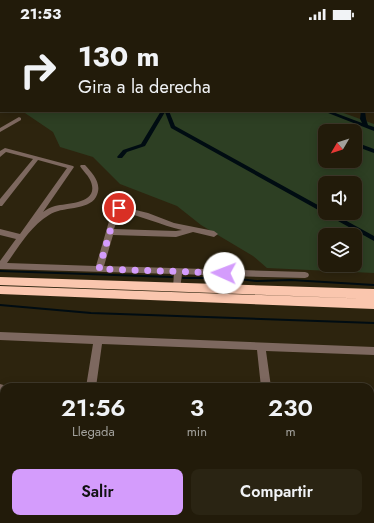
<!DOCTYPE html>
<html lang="es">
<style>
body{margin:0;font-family:Jost,sans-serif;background:#2a2413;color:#f1f3f6;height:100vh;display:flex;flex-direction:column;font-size:15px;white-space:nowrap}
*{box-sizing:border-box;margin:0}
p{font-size:13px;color:#a2a19c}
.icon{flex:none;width:22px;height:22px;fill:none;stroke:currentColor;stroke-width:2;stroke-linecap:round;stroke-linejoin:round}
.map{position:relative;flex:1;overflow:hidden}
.drawer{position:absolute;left:0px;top:355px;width:374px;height:140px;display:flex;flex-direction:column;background:#221b0a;border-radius:12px 12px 0 0;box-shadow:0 2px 10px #0003,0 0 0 1px #3f392b}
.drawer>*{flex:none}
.hud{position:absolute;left:0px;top:0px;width:374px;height:84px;box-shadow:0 2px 10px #0003,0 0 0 1px #3f392b;background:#221b0a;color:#f1f3f6;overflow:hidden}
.needle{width:26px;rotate:231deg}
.controls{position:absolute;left:318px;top:96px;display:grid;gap:8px}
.controls a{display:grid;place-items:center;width:44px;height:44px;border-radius:8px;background:#221b0a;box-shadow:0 2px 10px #0003,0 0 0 1px #3f392b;font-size:20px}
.pin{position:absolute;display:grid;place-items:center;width:34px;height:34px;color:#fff;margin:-17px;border:2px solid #fff;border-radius:50%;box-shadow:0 1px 4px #0007}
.me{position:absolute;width:44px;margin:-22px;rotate:272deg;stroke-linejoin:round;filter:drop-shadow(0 0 3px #0008)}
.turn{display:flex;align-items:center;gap:14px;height:84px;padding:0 12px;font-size:18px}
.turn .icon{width:52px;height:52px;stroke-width:2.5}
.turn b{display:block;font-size:28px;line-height:34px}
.eta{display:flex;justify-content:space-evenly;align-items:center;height:68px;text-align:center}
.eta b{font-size:24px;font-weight:600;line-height:28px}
.primary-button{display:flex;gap:8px;margin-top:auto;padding:8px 12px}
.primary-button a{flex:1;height:46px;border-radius:8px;background:#d49cfc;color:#111;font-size:16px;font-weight:600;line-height:46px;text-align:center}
.primary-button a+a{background:#2a2413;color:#f1f3f6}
.status{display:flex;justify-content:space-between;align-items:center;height:28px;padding:0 20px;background:#221b0a;direction:ltr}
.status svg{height:11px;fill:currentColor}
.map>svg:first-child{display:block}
.green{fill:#2d3f23;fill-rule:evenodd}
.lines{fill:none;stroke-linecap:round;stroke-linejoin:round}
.stream{stroke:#000c12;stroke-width:2}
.canal{fill:#000c12;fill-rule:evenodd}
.river{fill:#000c12;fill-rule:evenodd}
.minor{fill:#7d685f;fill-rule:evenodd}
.highway{fill:#fac6ae;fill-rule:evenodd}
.route{stroke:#d49cfc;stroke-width:7;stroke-dasharray:0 12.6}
</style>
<div class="status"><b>21:53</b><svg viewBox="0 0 49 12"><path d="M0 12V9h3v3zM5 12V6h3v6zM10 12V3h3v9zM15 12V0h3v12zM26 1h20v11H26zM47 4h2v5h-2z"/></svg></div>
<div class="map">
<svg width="374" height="495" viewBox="0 0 374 495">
<rect width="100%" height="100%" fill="#2d240e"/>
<!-- green -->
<path class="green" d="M0 0H132L133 1H1V68Z
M22 83H338L374 96V245L267 240 253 228 201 197 177 178 120 156 93 129 60 119 53 104ZM325 103H355V133H325ZM325 155H355V185H325ZM325 207H355V237H325Z"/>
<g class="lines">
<!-- stream -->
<path class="stream" d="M0 243 172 249
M183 250H221
M230 250 257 253 291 252 374 257
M0 277 91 285 374 295"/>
<!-- canal -->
<path class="canal" d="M344 0H348V1H344Z
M372 1H374V3H373Z
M161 83H169L175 98 325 181V185H332L374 208V213L171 100 165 84 145 118 127 124 122 130H118L117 129 123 122 141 116Z
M323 83H330L362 95 360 91 361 83H365L366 91 368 97 374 99V103Z
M355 114 374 121V125L355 118Z"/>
<!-- river -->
<path class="river" d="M244 0H251V1H244Z"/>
<!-- minor -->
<path class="minor" d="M19 89 21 90V92L0 104V100Z
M5 120 73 138 74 139 43 184C47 181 51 179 55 178 68 175 99 176 91 154 89 148 83 143 80 138L81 137H85C93 146 103 156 96 169 88 183 62 178 49 187 30 199 20 217 7 235L96 238 112 183 117 178H119L148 185 174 195 214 203 218 206 214 209 193 204 176 209 113 207 104 238 305 244 308 245 309 247 308 249 305 250 228 248 230 261 229 263H223L220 248 182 246 180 261H174L173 259 174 246 0 241V233L16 211 0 207V201L20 206 67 140 38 132 2 178H0V171L33 131 6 124 0 129V123ZM120 183C141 188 161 197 182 202L176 203 114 201Z
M0 304 374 319V327L266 323 271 359H261L257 322 102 316 96 359H86L93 316 0 312Z
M0 356 7 358 8 359H4V366H0Z
M370 371H374V381H370Z
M0 394H4V404H0Z
M370 411H374V421H370Z
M256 491H268V495H256Z"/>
<!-- highway -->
<path class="highway" d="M0 249 374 261V271L0 257Z
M0 258 374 271V281L0 266Z"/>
</g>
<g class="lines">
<!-- route -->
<path class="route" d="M119 180 116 183 99 241 224 245"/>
</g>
</svg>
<div class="controls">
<a><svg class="needle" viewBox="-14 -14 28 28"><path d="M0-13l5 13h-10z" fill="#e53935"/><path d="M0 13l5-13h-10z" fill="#a2a19c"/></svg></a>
<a><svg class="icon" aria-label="sound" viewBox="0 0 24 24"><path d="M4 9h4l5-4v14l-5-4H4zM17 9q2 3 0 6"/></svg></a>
<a><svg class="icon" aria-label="layers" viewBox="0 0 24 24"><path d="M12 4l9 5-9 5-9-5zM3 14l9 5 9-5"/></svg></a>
</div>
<div class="pin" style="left:119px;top:180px;background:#d93025"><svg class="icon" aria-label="arrive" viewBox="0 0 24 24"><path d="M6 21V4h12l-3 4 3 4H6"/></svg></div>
<svg class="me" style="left:224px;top:245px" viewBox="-20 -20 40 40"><circle r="19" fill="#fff"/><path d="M0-13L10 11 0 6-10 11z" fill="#d49cfc"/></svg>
<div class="hud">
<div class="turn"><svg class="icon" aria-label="right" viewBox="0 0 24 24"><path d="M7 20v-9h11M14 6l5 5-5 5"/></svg><div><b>130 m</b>Gira a la derecha</div></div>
</div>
<section class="drawer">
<div class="eta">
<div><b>21:56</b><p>Llegada</p></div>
<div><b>3</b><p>min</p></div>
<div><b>230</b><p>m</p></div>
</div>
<div class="primary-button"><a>Salir</a><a>Compartir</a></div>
</section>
</div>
